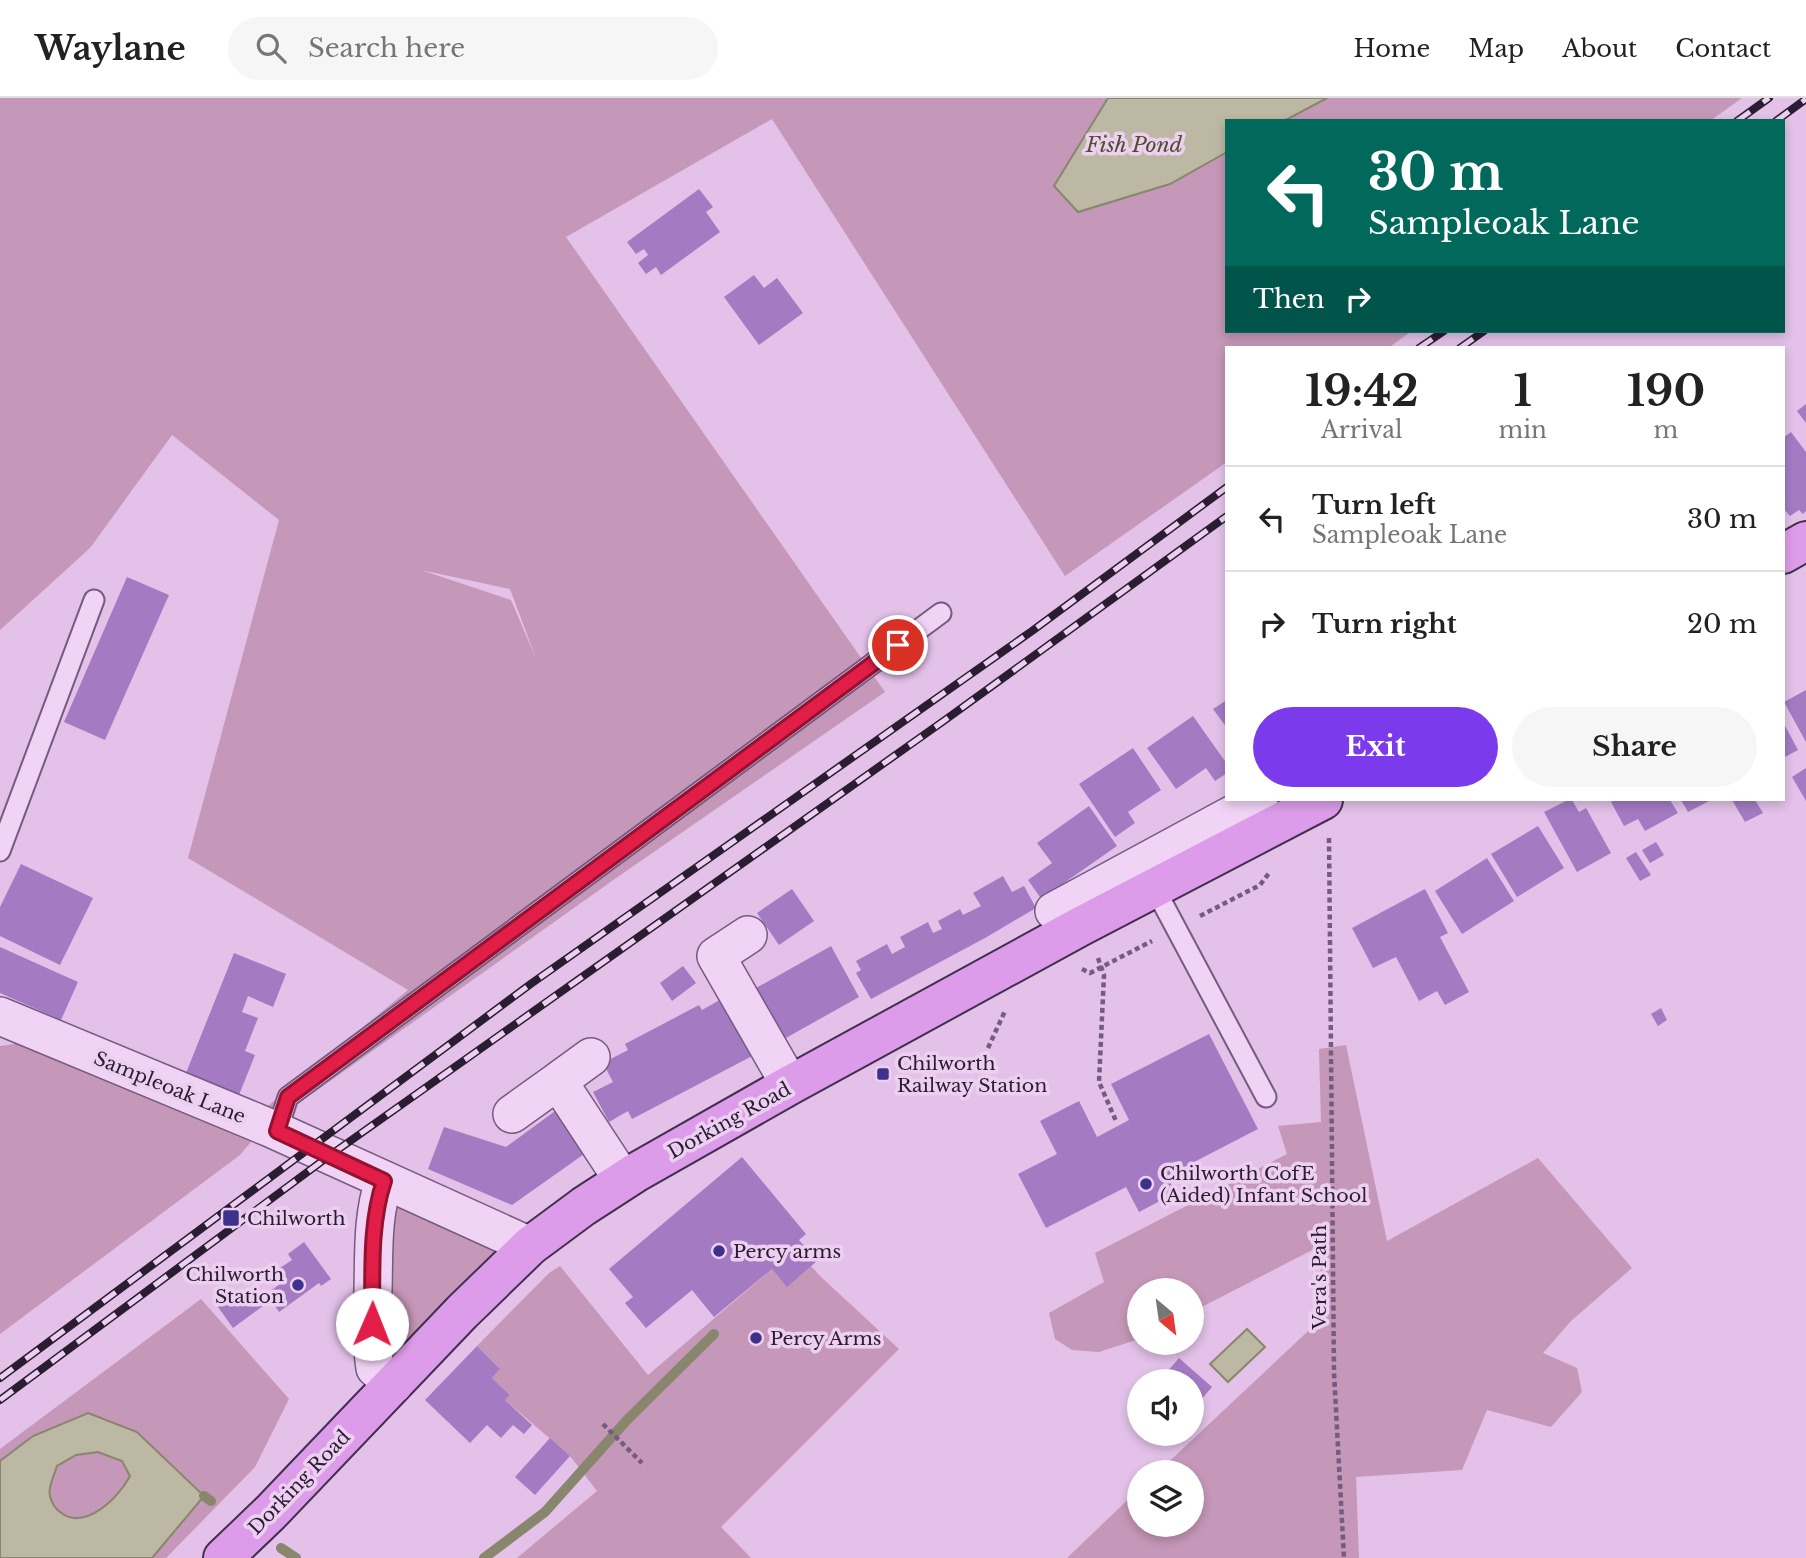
<!DOCTYPE html>
<style>
body{margin:0;font-family:"Libre Baskerville",serif;background:#f6f6f6;color:#222;height:100vh;display:flex;flex-direction:column;font-size:26px;white-space:nowrap}
*{box-sizing:border-box;margin:0}
p{font-size:23px;color:#767676}
.icon{flex:none;width:38px;height:38px;fill:none;stroke:currentColor;stroke-width:2;stroke-linecap:round;stroke-linejoin:round}
.map{position:relative;flex:1;overflow:hidden}
.sheet{position:absolute;left:1225px;top:248px;width:560px;height:455px;display:flex;flex-direction:column;background:#fff;border-radius:0px;box-shadow:0 4px 10px #0003}
.sheet>*{flex:none}
.hud{position:absolute;left:1225px;top:21px;width:560px;height:214px;border-radius:0px;box-shadow:0 4px 10px #0003;background:#00695c;color:#fff;overflow:hidden}
.needle{width:46px;rotate:151deg}
.fabs{position:absolute;left:1127px;top:1180px;display:grid;gap:14px}
.fabs a{display:grid;place-items:center;width:77px;height:77px;border-radius:50%;background:#fff;box-shadow:0 4px 10px #0003;font-size:35px}
.pin{position:absolute;display:grid;place-items:center;width:60px;height:60px;color:#fff;margin:-30px;border:4px solid #fff;border-radius:50%;box-shadow:0 2px 7px #0007}
.me{position:absolute;width:77px;margin:-38px;rotate:1deg;stroke-linejoin:round;filter:drop-shadow(0 0 5px #0008)}
.turn{display:flex;align-items:center;gap:24px;height:147px;padding:0 28px;font-size:32px}
.turn .icon{width:91px;height:91px;stroke-width:2.5}
.turn b{display:block;font-size:49px;line-height:60px}
.then{display:flex;align-items:center;height:66px;padding:0 28px;background:#0003;gap:14px;font-size:26px}
.eta{display:flex;justify-content:space-evenly;align-items:center;height:119px;text-align:center}
.eta b{font-size:42px;font-weight:700;line-height:49px}
.button{display:flex;gap:14px;margin-top:auto;padding:14px 28px}
.button a{flex:1;height:80px;border-radius:42px;background:#7c3aed;color:#fff;font-size:28px;font-weight:700;line-height:80px;text-align:center}
.button a+a{background:#f6f6f6;color:#222}
ul{padding:0;list-style:none}
li{display:flex;align-items:center;gap:21px;height:105px;padding:0 28px;border-top:2px solid #e0e0e0}
li div{flex:1}
li b{display:block;font-size:26px}
li em{font-style:normal}
header{display:flex;align-items:center;gap:42px;box-sizing:border-box;height:98px;padding:0 35px;background:#fff;border-bottom:2px solid #e0e0e0}
header strong{font-size:33px}
nav{display:flex;gap:38px;margin-inline-start:auto;font-size:24px}
.search{width:490px;height:63px;background:#f6f6f6;display:flex;align-items:center;gap:18px;box-sizing:border-box;padding:0 24px;border-radius:38px;color:#767676;font-size:26px}
.map>svg:first-child{display:block}
.green{fill:#c597b8;fill-rule:evenodd}
.water{fill:#bcb8a3;stroke:#88866c;stroke-width:2;fill-rule:evenodd}
.lines{fill:none;stroke-linecap:round;stroke-linejoin:round}
.stream{stroke:#88866c;stroke-width:10}
.building{fill:#a47bc3}
.service-casing{stroke:#755b80;stroke-width:23}
.minor-casing{stroke:#755b80;stroke-width:40}
.primary-casing{stroke:#422f4e;stroke-width:42}
.path{stroke:#755b80;stroke-width:4.5;stroke-dasharray:5 3.5;stroke-linecap:butt}
.service{stroke:#f0d3f5;stroke-width:19}
.minor{stroke:#f0d3f5;stroke-width:37}
.primary{stroke:#dd9ce9;stroke-width:38}
.rail-casing{stroke:#2a1d31;stroke-width:8}
.rail{stroke:#edd0f1;stroke-width:5;stroke-dasharray:16;stroke-linecap:butt}
.route-casing{stroke:#92132f;stroke-width:18}
.route{stroke:#e11d48;stroke-width:12}
.poi-dot{fill:#3e3189;stroke:#edd0f1;stroke-width:2.5}
.labels{text-anchor:middle;stroke-width:7;stroke-linejoin:round;paint-order:stroke}
.poi-label{font-size:19px;fill:#2a1d31;stroke:#edd0f1;text-anchor:start}
.street-label{font-size:19px;fill:#2a1d31;stroke:#edd0f1}
.water-label{font-size:21px;font-style:italic;fill:#4d502e;stroke:#edd0f1}
</style>
<header>
<strong>Waylane</strong>
<div class="search"><svg class="icon" aria-label="search" viewBox="0 0 24 24"><circle cx="10" cy="10" r="6"/><path d="M15 15l6 6"/></svg>Search here</div>
<nav><a>Home</a><a>Map</a><a>About</a><a>Contact</a></nav>
</header>
<div class="map">
<svg width="1806" height="1460" viewBox="0 0 1806 1460">
<rect width="100%" height="100%" fill="#e3c1e9"/>
<!-- green -->
<path class="green" d="M0 0H1108L1054 89 1170 86 1227 54V233H1412L1388 250H1227V364L1065 478 772 21 566 139 885 594 619 778 295 1008 263 1012 408 892 188 760 279 422 172 337 90 450 0 532ZM421 472 510 491 537 563 511 502Z
M1327 0H1742L1710 23H1284Z
M53 941 264 1028 240 1057 0 1236V948Z
M1346 947 1387 1143 1538 1060 1632 1170 1571 1223 1543 1255 1577 1270 1582 1294 1551 1329 1487 1312 1462 1372 1356 1379 1359 1460H1067L1139 1391V1426H1192V1374H1158L1322 1220 1320 1148 1192 1214V1192H1139V1241L1099 1254 1072 1252 1055 1241 1049 1215 1104 1184 1095 1155 1287 1056 1278 1028 1321 1024 1319 951Z
M379 1098 530 1148 394 1286 372 1249Z
M560 1168 648 1277 772 1171 787 1188 811 1168 821 1179 899 1251 721 1429 751 1460H517L597 1393 570 1358 505 1302 510 1297 492 1280 500 1271 477 1248 549 1175Z
M201 1201 289 1301 255 1369 166 1460H152L23 1418 0 1437V1351Z"/>
<!-- water -->
<path class="water" d="M1108 0H1327L1284 23H1227V54L1170 86 1078 114 1054 88Z
M1247 1231 1265 1249 1228 1284 1210 1266Z
M88 1315 137 1334 204 1398 152 1460H0V1363L33 1338ZM98 1354 122 1363 130 1378C119 1399 85 1434 60 1414 53 1409 48 1398 50 1390 51 1383 55 1375 57 1368L76 1357Z"/>
<g class="lines">
<!-- stream -->
<path class="stream" d="M204 1398 211 1403
M281 1450 296 1460
M484 1460 545 1414 627 1322 714 1236"/>
</g>
<!-- building -->
<path class="building" d="M699 91 713 109 706 114 720 134 661 177 656 169 646 176 638 165 648 157 644 151 636 156 627 144Z
M754 177 764 190 777 180 803 215 759 247 724 199Z
M1806 306V325L1797 313Z
M1791 334 1806 354V413L1803 416 1799 412 1790 418 1783 410V340Z
M127 479 169 497 105 642 64 624Z
M1806 592V644L1784 604Z
M1227 602V630L1213 611Z
M1193 618 1227 666V675L1215 683 1206 670 1176 691 1147 650Z
M1783 624 1798 652 1783 660Z
M1133 650 1161 692 1128 714 1135 725 1115 739 1079 686Z
M1806 670V703L1792 679Z
M1568 702H1572L1579 714 1586 710 1611 755 1577 774 1544 714Z
M1615 702H1670L1678 715 1645 733 1638 721 1624 728 1611 704Z
M1681 702H1711L1688 714Z
M1732 702H1755L1763 715 1745 724Z
M1089 708 1117 748 1064 785 1070 793 1047 809 1028 782 1052 765 1037 745Z
M1538 728 1564 770 1517 799 1491 756Z
M1656 744 1664 757 1650 765 1642 752Z
M1636 754 1651 777 1640 783 1626 760Z
M1487 760 1514 803 1462 836 1435 793Z
M21 766 93 800 60 867 0 838V809Z
M1003 778 1012 794 1024 788 1036 810 985 840 871 901 856 875 861 872 856 863 887 846 892 856 905 849 900 839 928 824 933 835 942 831 938 823 960 811 963 817 981 808 973 795Z
M792 791 814 823 779 847 757 815Z
M1425 791 1448 835 1440 839 1469 894 1445 907 1437 893 1419 903 1396 859 1373 870 1352 830Z
M831 848 859 899 777 945 749 894Z
M0 849 78 884 61 922 0 895Z
M234 855 286 876 273 909 248 898 242 914 258 920 245 953 255 957 239 997 186 975Z
M683 868 696 885 672 903 660 885Z
M725 899 756 956 632 1021 628 1013 609 1024 593 994 613 984 603 965 628 952 625 946 699 907 702 912Z
M1661 910 1667 922 1658 928 1651 916Z
M1209 936 1258 1031 1167 1078 1175 1095 1139 1114 1126 1089 1046 1130 1018 1076 1057 1056 1040 1023 1079 1003 1097 1039 1129 1022 1111 986Z
M562 1008 587 1054 512 1107 428 1071 444 1029 506 1049Z
M742 1059 806 1136 799 1142 817 1163 787 1189 772 1171 714 1219 692 1192 646 1230 625 1205 633 1199 609 1171Z
M304 1144 331 1181 321 1188 319 1185 279 1214 271 1202 233 1230 218 1209 241 1193 251 1207 287 1181 280 1170 292 1162 288 1156Z
M477 1248 500 1271 492 1280 510 1297 505 1302 532 1327 524 1336 513 1327 501 1340 487 1327 470 1345 425 1302Z
M1179 1260 1212 1289 1199 1304 1192 1298V1283H1175L1166 1275Z
M550 1340 570 1358 535 1397 515 1379Z"/>
<g class="lines">
<defs>
<path id="service" d="M0 753 94 502
M1154 789 1266 999
M277 1033 288 999 941 515"/>
<path id="minor" d="M1054 813 1259 702
M748 837 716 858 790 987
M0 918 270 1030 530 1148
M591 959 558 983 623 1082
M512 1016 558 983
M384 1083C372 1118 374 1155 373 1192 372 1218 371 1244 375 1270L394 1286"/>
<path id="primary" d="M1783 456 1806 443
M223 1460 270 1415 462 1214 530 1148 584 1108 635 1075 790 987 1081 828 1323 702"/>
</defs>
<!-- service casing -->
<use href="#service" class="service-casing"/>
<!-- minor casing -->
<use href="#minor" class="minor-casing"/>
<!-- primary casing -->
<use href="#primary" class="primary-casing"/>
<!-- path -->
<path class="path" d="M1329 740 1334 1275 1344 1460
M1200 818 1260 787 1269 775
M1098 860 1104 877 1099 984 1116 1023
M1082 871 1090 875 1152 843
M988 950 1005 913
M603 1326 642 1365"/>
<!-- service -->
<use href="#service" class="service"/>
<!-- minor -->
<use href="#minor" class="minor"/>
<!-- primary -->
<use href="#primary" class="primary"/>
<defs>
<path id="rail" d="M1737 23 1769 0
M1776 23 1806 1
M1419 250 1444 233
M1460 250 1484 233
M0 1280 532 885 1032 533 1227 389
M0 1302 329 1058 945 622 1227 418"/>
</defs>
<!-- rail casing -->
<use href="#rail" class="rail-casing"/>
<!-- rail -->
<use href="#rail" class="rail"/>
</g>
<g class="lines">
<defs>
<path id="route" d="M372 1226C373 1178 369 1128 384 1083L277 1033 288 999 898 547"/>
</defs>
<!-- route casing -->
<use href="#route" class="route-casing"/>
<!-- route -->
<use href="#route" class="route"/>
</g>
<!-- markers -->
<g class="poi-dot">
<rect x="876" y="969" width="14" height="14" rx="3.5"/>
<circle cx="1146" cy="1086" r="7"/>
<rect x="222" y="1111" width="18" height="18" rx="3.5"/>
<circle cx="719" cy="1153" r="7"/>
<circle cx="298" cy="1187" r="7"/>
<circle cx="756" cy="1240" r="7"/>
</g>
<g class="labels">
<!-- poi labels -->
<g class="poi-label">
<text x="897" y="972">Chilworth<tspan x="897" dy="22">Railway Station</tspan></text>
<text x="1160" y="1082">Chilworth CofE<tspan x="1160" dy="22">(Aided) Infant School</tspan></text>
<text x="247" y="1127">Chilworth</text>
<text x="733" y="1160">Percy arms</text>
<text x="284" y="1183" text-anchor="end">Chilworth<tspan x="284" dy="22">Station</tspan></text>
<text x="770" y="1247">Percy Arms</text>
</g>
<!-- street labels -->
<g class="street-label">
<text transform="translate(170 989) rotate(22)" y="7">Sampleoak Lane</text>
<text transform="translate(729 1022) rotate(-29)" y="7">Dorking Road</text>
<text transform="translate(1319 1179) rotate(-90)" y="7">Vera's Path</text>
<text transform="translate(299 1384) rotate(-46)" y="7">Dorking Road</text>
</g>
<!-- water labels -->
<g class="water-label">
<text x="1134" y="54">Fish Pond</text>
</g>
</g>
</svg>
<div class="fabs">
<a><svg class="needle" viewBox="-14 -14 28 28"><path d="M0-13l5 13h-10z" fill="#e53935"/><path d="M0 13l5-13h-10z" fill="#767676"/></svg></a>
<a><svg class="icon" aria-label="sound" viewBox="0 0 24 24"><path d="M4 9h4l5-4v14l-5-4H4zM17 9q2 3 0 6"/></svg></a>
<a><svg class="icon" aria-label="layers" viewBox="0 0 24 24"><path d="M12 4l9 5-9 5-9-5zM3 14l9 5 9-5"/></svg></a>
</div>
<div class="pin" style="left:898px;top:547px;background:#d93025"><svg class="icon" aria-label="arrive" viewBox="0 0 24 24"><path d="M6 21V4h12l-3 4 3 4H6"/></svg></div>
<svg class="me" style="left:372px;top:1226px" viewBox="-20 -20 40 40"><circle r="19" fill="#fff"/><path d="M0-13L10 11 0 6-10 11z" fill="#e11d48"/></svg>
<div class="hud">
<div class="turn"><svg class="icon" aria-label="left" viewBox="0 0 24 24"><path d="M17 20v-9H6M10 6l-5 5 5 5"/></svg><div><b>30 m</b>Sampleoak Lane</div></div>
<div class="then">Then<svg class="icon" aria-label="right" viewBox="0 0 24 24"><path d="M7 20v-9h11M14 6l5 5-5 5"/></svg></div>
</div>
<section class="sheet">
<div class="eta">
<div><b>19:42</b><p>Arrival</p></div>
<div><b>1</b><p>min</p></div>
<div><b>190</b><p>m</p></div>
</div>
<ul>
<li><svg class="icon" aria-label="left" viewBox="0 0 24 24"><path d="M17 20v-9H6M10 6l-5 5 5 5"/></svg><div><b>Turn left</b><p>Sampleoak Lane</p></div><em>30 m</em></li>
<li><svg class="icon" aria-label="right" viewBox="0 0 24 24"><path d="M7 20v-9h11M14 6l5 5-5 5"/></svg><div><b>Turn right</b></div><em>20 m</em></li>
</ul>
<div class="button"><a>Exit</a><a>Share</a></div>
</section>
</div>
